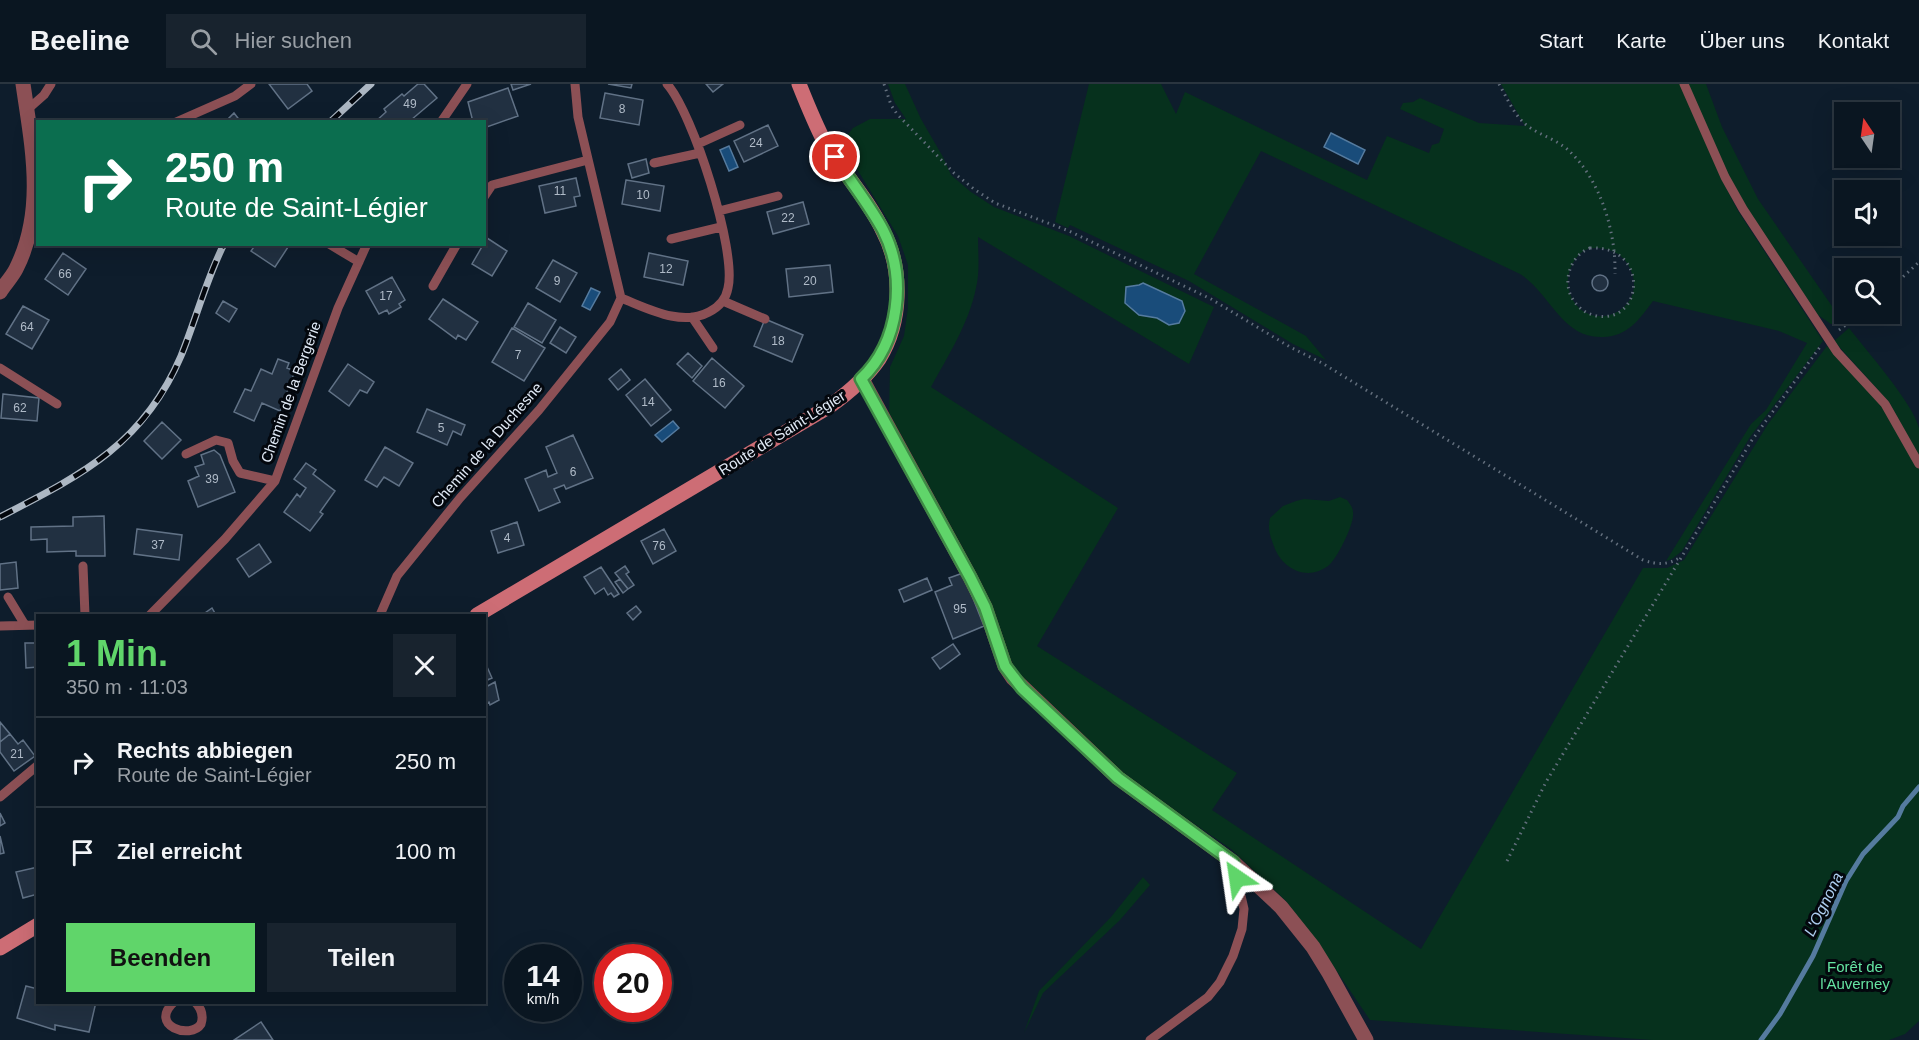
<!DOCTYPE html>
<html lang="de">
<meta charset="utf-8">
<style>
body{margin:0;font-family:Arial,sans-serif;background:#18232e;color:#f1f3f6;height:100vh;display:flex;flex-direction:column;font-size:22px;white-space:nowrap}
*{box-sizing:border-box;margin:0}
p{font-size:20px;color:#999fa5}
.icon{flex:none;width:33px;height:33px;fill:none;stroke:currentColor;stroke-width:2;stroke-linecap:round;stroke-linejoin:round}
.map{position:relative;flex:1;overflow:hidden}
.panel{position:absolute;left:36px;top:530px;width:450px;height:390px;display:flex;flex-direction:column;background:#0a1621;border-radius:0px;box-shadow:0 6px 24px #0002,0 0 0 2px #2a353f}
.panel>*{flex:none}
.guide{position:absolute;left:36px;top:36px;width:450px;height:126px;border-radius:0px;box-shadow:0 6px 24px #0002,0 0 0 2px #2a353f;background:#0b6e4f;color:#fff;overflow:hidden}
.needle{width:39px;rotate:347deg}
.buttons{position:absolute;left:1834px;top:18px;display:grid;gap:12px}
.buttons a{display:grid;place-items:center;width:66px;height:66px;border-radius:0px;background:#0a1621;box-shadow:0 6px 24px #0002,0 0 0 2px #2a353f;font-size:30px}
.speed{position:absolute;left:504px;top:860px;display:flex;gap:12px;font-size:30px;font-weight:700;text-align:center}
.speed>*{display:grid;place-content:center;width:78px;height:78px;border-radius:50%;background:#0a1621;box-shadow:0 6px 24px #0002,0 0 0 2px #2a353f;line-height:1}
.speed small{font-size:15px;font-weight:400}
.speed .limit{border:9px solid #d22;background:#fff;color:#111}
.pin{position:absolute;display:grid;place-items:center;width:51px;height:51px;color:#fff;margin:-26px;border:3px solid #fff;border-radius:50%;box-shadow:0 2px 6px #0007}
.me{position:absolute;width:66px;margin:-33px;rotate:328deg;stroke-linejoin:round;filter:drop-shadow(0 0 4px #0008)}
.turn{display:flex;align-items:center;gap:21px;height:126px;padding:0 30px;font-size:27px}
.turn .icon{width:78px;height:78px;stroke-width:2.5}
.turn b{display:block;font-size:42px;line-height:51px}
.round{display:grid;place-items:center;flex:none;width:63px;height:63px;border-radius:0px;background:#18232e}
.head{display:flex;align-items:center;justify-content:space-between;height:102px;padding:0 30px}
h1{font-size:36px;font-weight:600;line-height:45px;color:#60d56a}
.action{display:flex;gap:12px;margin-top:auto;padding:12px 30px}
.action a{flex:1;height:69px;border-radius:0px;background:#60d56a;color:#111;font-size:24px;font-weight:600;line-height:69px;text-align:center}
.action a+a{background:#18232e;color:#f1f3f6}
ul{padding:0;list-style:none}
li{display:flex;align-items:center;gap:18px;height:90px;padding:0 30px;border-top:2px solid #2a353f}
li div{flex:1}
li b{display:block;font-size:22px}
li em{font-style:normal}
header{display:flex;align-items:center;gap:36px;box-sizing:border-box;height:84px;padding:0 30px;background:#0a1621;border-bottom:2px solid #2a353f}
header strong{font-size:28px}
nav{display:flex;gap:33px;margin-inline-start:auto;font-size:21px}
.search{width:420px;height:54px;background:#18232e;display:flex;align-items:center;gap:15px;box-sizing:border-box;padding:0 21px;border-radius:0px;color:#999fa5;font-size:22px}
.map>svg:first-child{display:block}
.green{fill:#06311d;fill-rule:evenodd}
.water{fill:#194c7a;stroke:#557b9f;stroke-width:1.5}
.lines{fill:none;stroke-linecap:round;stroke-linejoin:round}
.stream{stroke:#557b9f;stroke-width:5}
.building{fill:#213041;stroke:#617286;stroke-width:1.5}
.path{stroke:#636f7d;stroke-width:3;stroke-dasharray:1.5 4.5;stroke-linecap:butt}
.service{stroke:#8c5055;stroke-width:9}
.minor{stroke:#8c5055;stroke-width:15}
.secondary{stroke:#cd6d75;stroke-width:15}
.rail-casing{stroke:#acb7c3;stroke-width:7}
.rail{stroke:#03070d;stroke-width:4.5;stroke-dasharray:14;stroke-linecap:butt}
.route-casing{stroke:#3e8a45;stroke-width:15}
.route{stroke:#60d56a;stroke-width:10}
.labels{text-anchor:middle;stroke-width:6;stroke-linejoin:round;paint-order:stroke}
.number-label{font-size:12px;fill:#b0bbc8}
.street-label{font-size:15px;fill:#e0e9f5;stroke:#03070d}
.park-label{font-size:15px;fill:#65e5a2;stroke:#03070d}
.water-label{font-size:16px;font-style:italic;fill:#acccee;stroke:#03070d}
</style>
<header>
<strong>Beeline</strong>
<div class="search"><svg class="icon" aria-label="search" viewBox="0 0 24 24"><circle cx="10" cy="10" r="6"/><path d="M15 15l6 6"/></svg>Hier suchen</div>
<nav><a>Start</a><a>Karte</a><a>Über uns</a><a>Kontakt</a></nav>
</header>
<div class="map">
<svg width="1919" height="956" viewBox="0 0 1919 956">
<rect width="100%" height="100%" fill="#0e1d2c"/>
<!-- green -->
<path class="green" d="M888 0H905L921 35 943 73 951 91 971 108 994 123 1069 152 1214 223 1189 280 978 153C978 170 980 187 976 204 969 239 948 272 931 303L1118 424 1037 562 1237 689 1212 726 1421 865 1643 484H1667L1684 476 1768 340 1827 262 1883 322 1919 385V937L1905 950 1889 956H1653L1370 936 1317 858 1286 817 1231 765 1133 698 1018 592 889 331 890 283 904 252 908 224V181L898 152 841 59 853 44 870 35H906L895 19ZM1141 199 1149 203 1163 236C1154 232 1131 233 1129 220 1128 215 1131 206 1133 201H1139Z
M1089 0H1161L1176 30 1185 8 1367 96 1387 52 1429 69 1432 61 1439 59 1444 45 1400 25 1403 19 1413 18 1420 14 1479 39 1525 42 1501 0H1680L1721 94 1738 127 1823 257 1750 353 1682 467 1672 475 1666 477 1751 340 1766 326 1807 259 1779 247 1653 217C1639 236 1628 252 1603 253 1562 255 1550 209 1520 190L1261 67 1194 190 1306 252 1326 276 1293 260 1189 197 1070 141 1068 144 1055 138ZM1595 164C1612 164 1625 171 1631 187 1647 223 1596 250 1574 218 1567 206 1566 195 1571 183 1576 172 1583 164 1595 164Z
M1688 0H1706L1722 43 1758 115 1843 238 1831 240 1818 231 1746 123 1728 92Z
M1849 244C1866 266 1913 319 1919 344 1919 352 1919 363 1919 372L1889 318 1834 257Z
M1340 413 1347 416C1349 419 1353 423 1353 428 1355 439 1337 475 1328 482 1308 497 1284 486 1275 465 1271 454 1267 446 1270 434L1283 422 1296 417 1304 415 1329 417Z
M1143 793 1150 801 1120 836 1043 909 1024 949 1039 907 1111 833Z"/>
<!-- water -->
<path class="water" d="M1331 49 1365 66 1358 80 1324 63Z
M729 62 738 83 729 87 720 66Z
M1143 199 1182 217 1185 227 1179 239 1169 241 1157 234 1139 231 1125 219 1126 203 1139 201Z
M591 204 600 208 590 226 582 222Z
M673 337 679 344 662 358 655 351Z"/>
<g class="lines">
<!-- stream -->
<path class="stream" d="M1761 956 1780 930 1813 872 1846 797 1863 770 1898 733 1903 722 1919 703"/>
</g>
<!-- building -->
<path class="building" d="M269 0H307L312 7 288 25Z
M418 0H424L437 14 411 36 413 38H375L386 28 384 25 402 10 404 12Z
M511 0H531L513 6Z
M608 0H632L631 4Z
M706 0H723L713 8Z
M508 4 518 32 484 44V38H473L468 18Z
M605 9 643 16 639 41 600 34Z
M234 29 241 38H225Z
M768 41 778 62 744 78 734 57Z
M646 75 649 89 632 94 628 80Z
M576 94 580 112 574 113 576 122 545 129 539 102Z
M626 96 664 102 660 127 622 120Z
M803 118 809 140 773 150 767 128Z
M487 154 507 167 492 192 472 180Z
M256 160H290L275 183 251 167Z
M63 169 86 185 68 211 45 195Z
M649 169 688 177 683 201 644 193Z
M553 176 577 189 560 218 536 204Z
M830 181 833 208 789 213 786 185Z
M1592 199a8 8 0 1 1 16 0a8 8 0 1 1-16 0Z
M392 193 405 216 399 220 401 223 389 230 387 226 379 230 366 207Z
M443 215 478 238 466 256 458 251 456 255 429 235Z
M223 217 237 225 229 238 216 229Z
M528 219 556 236 542 259 514 243Z
M23 222 49 236 32 265 6 250Z
M765 235 803 251 792 278 754 262Z
M560 243 576 253 566 269 550 259Z
M512 244 545 264 524 297 492 278Z
M688 269 702 282 692 294 677 280Z
M712 274 744 302 725 324 693 297Z
M278 275 289 279 287 284 295 287 280 327 262 319 254 337 234 328 245 305 251 307 261 285 272 290Z
M348 280 374 298 367 309 360 306 349 322 329 307Z
M621 285 630 296 618 306 609 295Z
M645 295 671 326 651 342 626 311Z
M3 310 39 314 37 337 1 334Z
M427 325 465 341 461 351 453 347 447 361 417 348Z
M162 338 181 356 162 375 144 357Z
M573 351 593 394 566 405 564 401 554 405 560 418 539 427 525 395 546 386 548 393 557 389 546 363Z
M385 363 413 379 399 402 384 393 377 403 365 396Z
M214 366 220 371 235 408 198 423 188 397 199 392 195 383 204 380 201 371Z
M306 379 316 386 313 390 335 407 320 428 323 430 310 447 284 428 297 410 300 413 306 404 294 395Z
M104 432 105 472H76V467L47 468V455L31 456V443L73 442V433Z
M517 438 524 461 498 469 491 447Z
M137 445 182 451 179 476 134 470Z
M664 445 676 467 653 480 641 457Z
M259 460 271 478 249 493 237 475Z
M16 478 18 504 0 506V480Z
M625 482 629 488 626 490 634 501 628 505 615 489Z
M601 483 619 510 614 513 611 509 608 511 604 504 595 510 584 493Z
M963 489 984 542 953 555 935 508 952 501 949 494Z
M927 494 932 506 904 518 899 506Z
M620 495 628 505 623 509 615 498Z
M636 522 641 528 633 536 627 529Z
M212 524 216 531H202Z
M25 559H38V583L26 584Z
M953 560 960 570 940 585 932 574Z
M484 576 492 594 485 597 484 596Z
M495 598 499 616 490 621 489 618 484 621V604Z
M0 638 10 650 0 658Z
M10 650 18 660 23 656 35 672 14 687 0 668V658Z
M0 729 5 739 0 742Z
M0 752 4 769 0 770Z
M38 783V810L23 814 16 788Z
M26 902 38 905V918H96L89 948 55 941V946L17 934Z
M261 938 273 956H234Z"/>
<g class="lines">
<!-- path -->
<path class="path" d="M884 0 891 21 897 30 954 89 974 105 995 119 1069 147 1211 215 1290 263 1322 279 1643 476C1658 481 1668 481 1681 473
M1499 0C1506 12 1513 29 1524 39 1536 50 1554 54 1567 65 1600 94 1616 147 1615 190
M1590 164C1650 161 1644 240 1597 232 1586 230 1578 224 1572 214 1562 196 1571 171 1590 164Z
M1890 205 1919 178
M1839 246 1861 230
M1507 777 1546 698 1752 356 1820 263"/>
<!-- service -->
<path class="service" d="M1684 0 1725 93 1743 125 1837 268 1885 320 1919 380
M27 26 44 11 51 0
M176 38 235 12 251 0
M441 38 467 0
M698 60 740 41
M654 79 700 69
M484 113 492 101 588 76
M719 127 778 112
M671 155 721 143
M329 160 359 178
M433 202 457 160
M621 214C647 224 681 243 709 228 719 223 726 215 728 204 737 167 693 29 667 0
M723 217 765 235
M692 233 713 264
M0 284 57 320
M186 370 216 356 228 359 233 377 240 389 275 397
M83 482 85 531
M8 513 25 541
M150 531 225 455 275 397 338 224 367 160
M380 531 397 492 460 414 539 326 610 238 621 214 578 33 575 0
M0 542 38 541
M0 713 38 681
M174 918C148 942 191 956 201 940 204 931 201 924 195 918
M1150 956 1208 913 1220 898 1233 872 1242 845 1244 825 1234 781"/>
<!-- minor -->
<path class="minor" d="M0 208C5 200 12 193 16 185 46 126 32 62 23 0
M862 295 970 493 985 523 1005 582 1013 594 1118 694 1233 778 1281 823 1313 863 1329 889 1366 956"/>
<!-- secondary -->
<path class="secondary" d="M477 531 830 322C848 309 866 294 879 275 902 238 903 185 883 147 868 115 843 89 825 59 815 40 807 20 799 0
M0 864 38 841"/>
<defs>
<path id="rail" d="M330 38 371 0
M0 433C81 391 143 361 181 272 196 235 206 196 224 160"/>
</defs>
<!-- rail casing -->
<use href="#rail" class="rail-casing"/>
<!-- rail -->
<use href="#rail" class="rail"/>
</g>
<g class="lines">
<defs>
<path id="route" d="M835 73C850 97 869 120 883 146 907 193 900 258 861 295L970 493 985 523 1005 582 1022 604 1118 694 1233 778 1237 794"/>
</defs>
<!-- route casing -->
<use href="#route" class="route-casing"/>
<!-- route -->
<use href="#route" class="route"/>
</g>
<g class="labels">
<!-- number labels -->
<g class="number-label">
<text x="410" y="24">49</text>
<text x="622" y="29">8</text>
<text x="756" y="63">24</text>
<text x="560" y="111">11</text>
<text x="643" y="115">10</text>
<text x="788" y="138">22</text>
<text x="666" y="189">12</text>
<text x="65" y="194">66</text>
<text x="557" y="201">9</text>
<text x="810" y="201">20</text>
<text x="386" y="216">17</text>
<text x="27" y="247">64</text>
<text x="778" y="261">18</text>
<text x="518" y="275">7</text>
<text x="719" y="303">16</text>
<text x="648" y="322">14</text>
<text x="20" y="328">62</text>
<text x="441" y="348">5</text>
<text x="573" y="392">6</text>
<text x="212" y="399">39</text>
<text x="507" y="458">4</text>
<text x="158" y="465">37</text>
<text x="659" y="466">76</text>
<text x="960" y="529">95</text>
<text x="17" y="674">21</text>
</g>
<!-- street labels -->
<g class="street-label">
<text transform="translate(291 308) rotate(-70)" y="5">Chemin de la Bergerie</text>
<text transform="translate(782 349) rotate(-32)" y="5">Route de Saint-Légier</text>
<text transform="translate(487 361) rotate(-49)" y="5">Chemin de la Duchesne</text>
</g>
<!-- park labels -->
<g class="park-label">
<text x="1855" y="888">Forêt de<tspan x="1855" dy="17">l'Auverney</tspan></text>
</g>
<!-- water labels -->
<g class="water-label">
<text transform="translate(1823 820) rotate(-64)" y="6">L'Ognona</text>
</g>
</g>
</svg>
<div class="buttons">
<a><svg class="needle" viewBox="-14 -14 28 28"><path d="M0-13l5 13h-10z" fill="#e53935"/><path d="M0 13l5-13h-10z" fill="#999fa5"/></svg></a>
<a><svg class="icon" aria-label="sound" viewBox="0 0 24 24"><path d="M4 9h4l5-4v14l-5-4H4zM17 9q2 3 0 6"/></svg></a>
<a><svg class="icon" aria-label="search" viewBox="0 0 24 24"><circle cx="10" cy="10" r="6"/><path d="M15 15l6 6"/></svg></a>
</div>
<div class="speed"><div>14<small>km/h</small></div><div class="limit">20</div></div>
<div class="pin" style="left:835px;top:73px;background:#d93025"><svg class="icon" aria-label="arrive" viewBox="0 0 24 24"><path d="M6 21V4h12l-3 4 3 4H6"/></svg></div>
<svg class="me" style="left:1237px;top:794px" viewBox="-20 -20 40 40"><path d="M0-17L14 15 0 8-14 15z" fill="#60d56a" stroke="#fff" stroke-width="4"/></svg>
<div class="guide">
<div class="turn"><svg class="icon" aria-label="right" viewBox="0 0 24 24"><path d="M7 20v-9h11M14 6l5 5-5 5"/></svg><div><b>250 m</b>Route de Saint-Légier</div></div>
</div>
<section class="panel">
<div class="head"><div><h1>1 Min.</h1><p>350 m · 11:03</p></div><a class="round"><svg class="icon" aria-label="close" viewBox="0 0 24 24"><path d="M6 6l12 12M18 6L6 18"/></svg></a></div>
<ul>
<li><svg class="icon" aria-label="right" viewBox="0 0 24 24"><path d="M7 20v-9h11M14 6l5 5-5 5"/></svg><div><b>Rechts abbiegen</b><p>Route de Saint-Légier</p></div><em>250 m</em></li>
<li><svg class="icon" aria-label="arrive" viewBox="0 0 24 24"><path d="M6 21V4h12l-3 4 3 4H6"/></svg><div><b>Ziel erreicht</b></div><em>100 m</em></li>
</ul>
<div class="action"><a>Beenden</a><a>Teilen</a></div>
</section>
</div>
